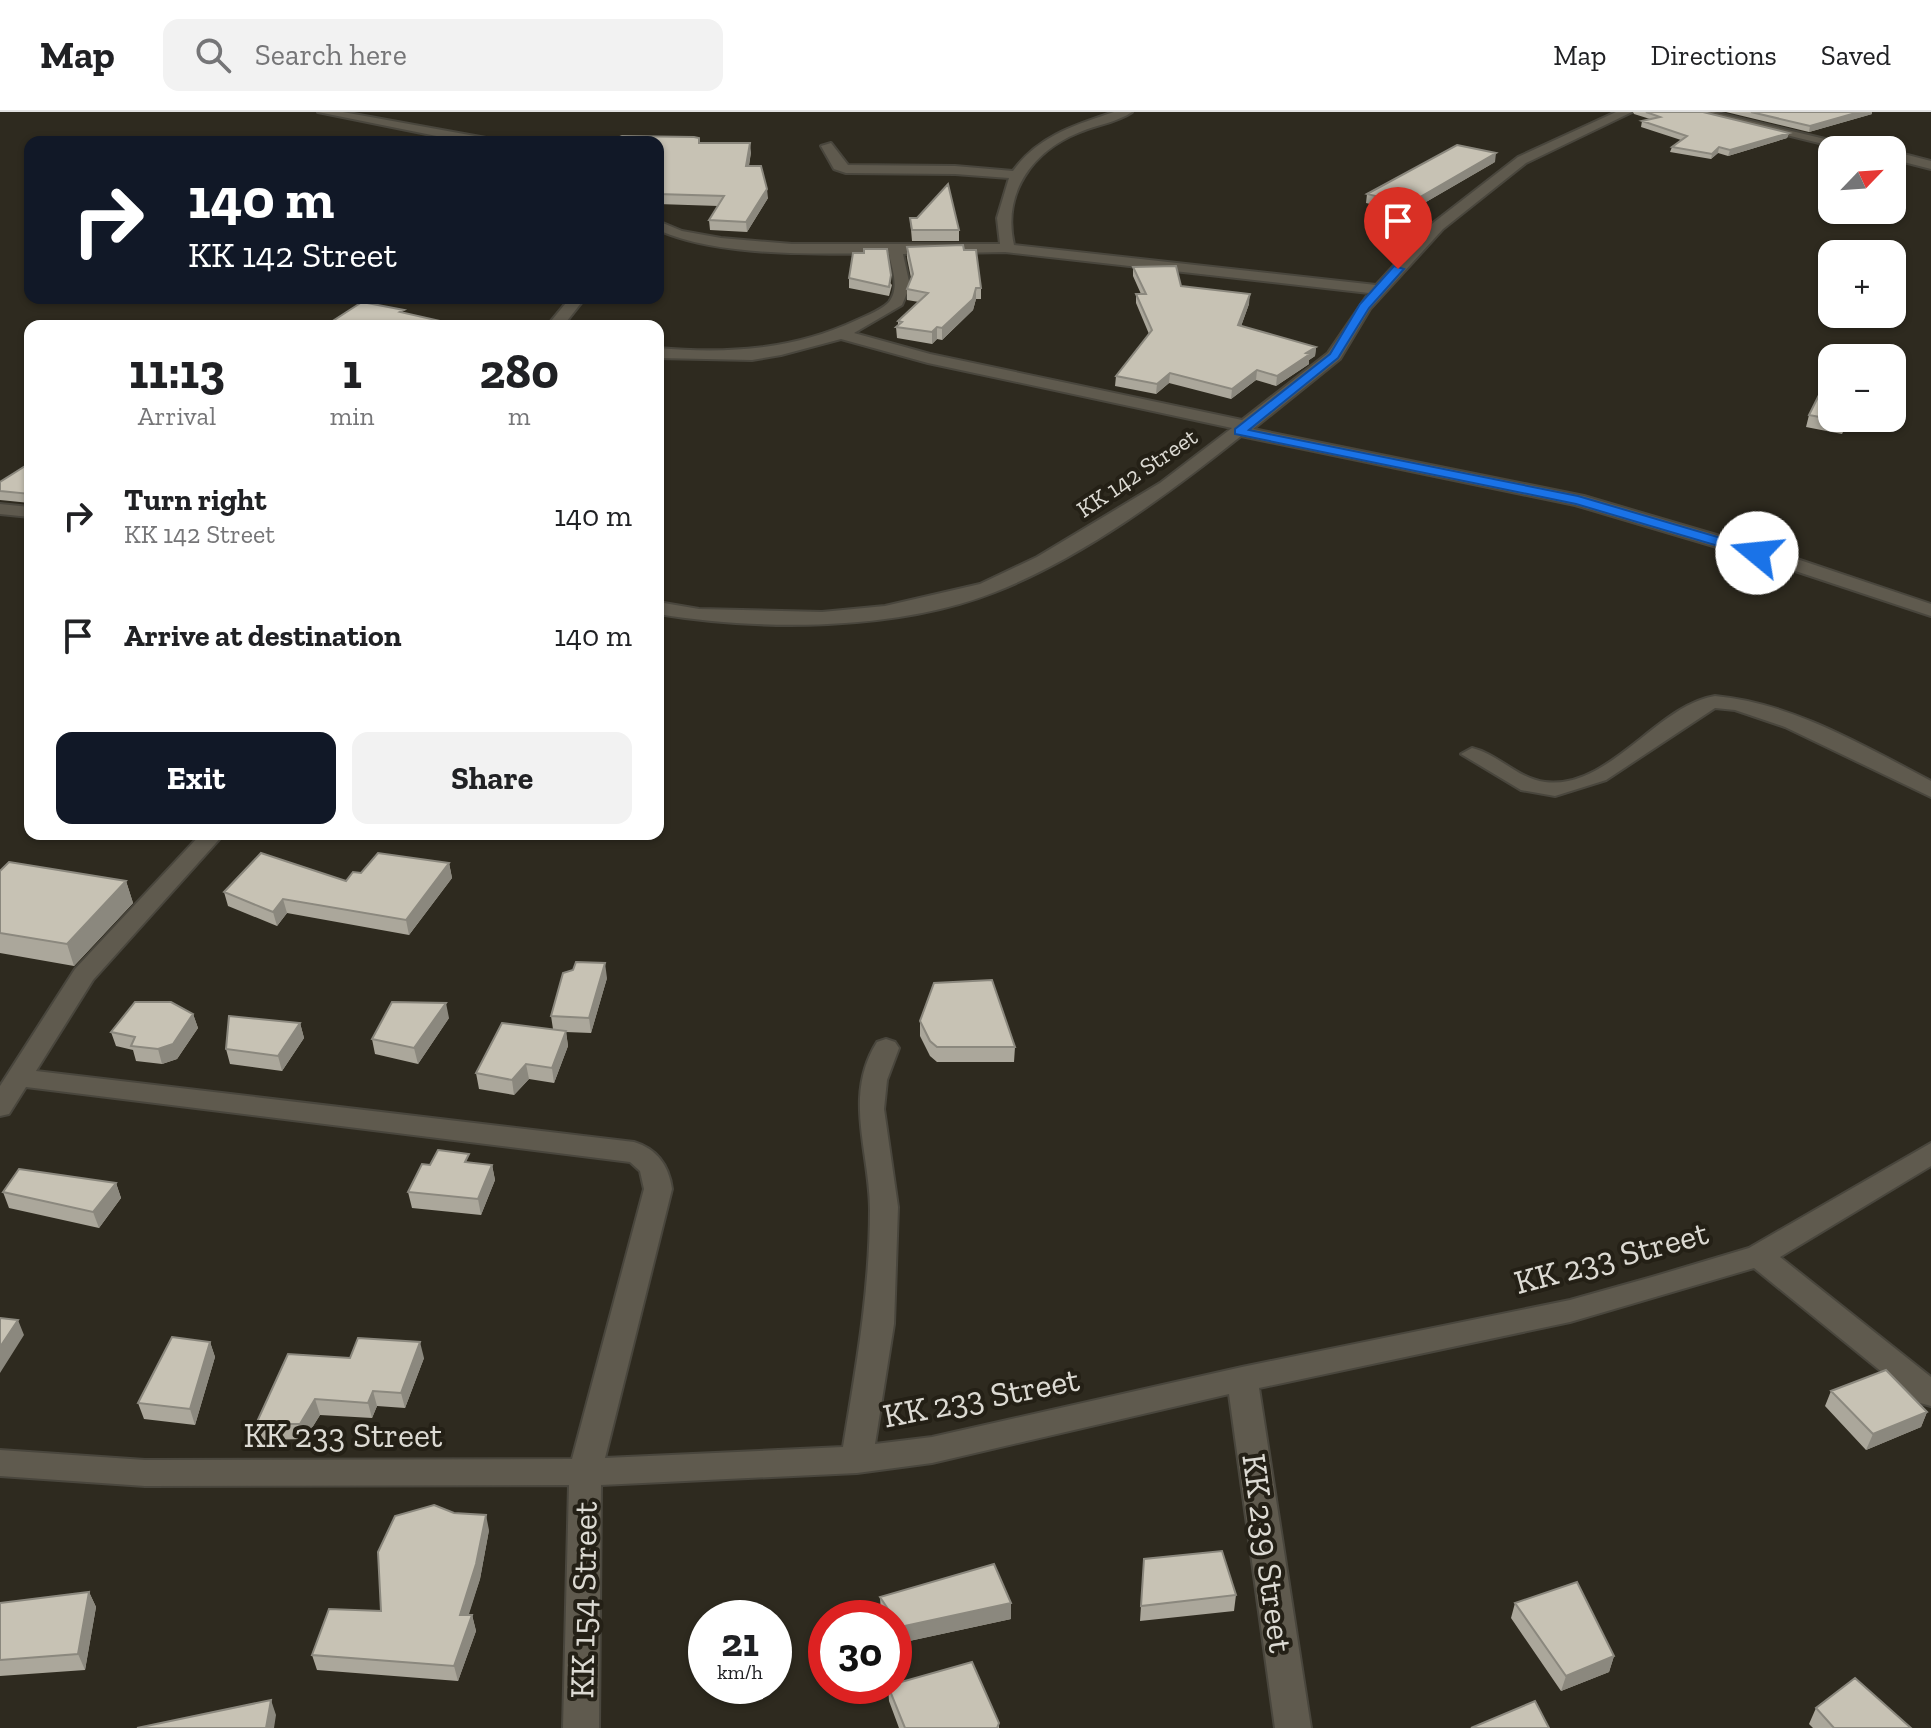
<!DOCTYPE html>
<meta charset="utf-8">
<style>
body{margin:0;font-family:"Zilla Slab",serif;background:#f2f2f2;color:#202124;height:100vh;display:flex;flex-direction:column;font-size:30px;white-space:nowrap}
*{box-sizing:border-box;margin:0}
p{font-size:26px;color:#757577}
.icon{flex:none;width:44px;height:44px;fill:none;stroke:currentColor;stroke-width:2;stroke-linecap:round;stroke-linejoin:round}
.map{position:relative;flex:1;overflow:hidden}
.drawer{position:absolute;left:24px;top:208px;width:640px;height:520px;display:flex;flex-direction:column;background:#fff;border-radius:16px;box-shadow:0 2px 6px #0004}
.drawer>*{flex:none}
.guide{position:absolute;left:24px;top:24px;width:640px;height:168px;border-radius:16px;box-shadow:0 2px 6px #0004;background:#111827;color:#fff;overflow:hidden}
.needle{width:52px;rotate:65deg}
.tools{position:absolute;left:1818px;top:24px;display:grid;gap:16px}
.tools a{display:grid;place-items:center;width:88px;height:88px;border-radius:16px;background:#fff;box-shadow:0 2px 6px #0004;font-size:40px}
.speed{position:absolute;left:688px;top:1488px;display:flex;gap:16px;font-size:40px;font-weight:700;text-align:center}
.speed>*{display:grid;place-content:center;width:104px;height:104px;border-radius:50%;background:#fff;box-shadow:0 2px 6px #0004;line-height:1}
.speed small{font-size:20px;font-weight:400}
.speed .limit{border:12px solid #d22;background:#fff;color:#111}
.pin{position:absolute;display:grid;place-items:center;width:68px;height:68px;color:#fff;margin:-82px -34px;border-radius:50% 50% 50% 0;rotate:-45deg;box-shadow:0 0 8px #0007}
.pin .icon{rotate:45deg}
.me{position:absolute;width:88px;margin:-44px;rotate:287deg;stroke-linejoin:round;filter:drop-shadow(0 0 6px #0008)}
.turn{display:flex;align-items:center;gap:28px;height:168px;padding:0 32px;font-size:36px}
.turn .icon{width:104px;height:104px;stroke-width:2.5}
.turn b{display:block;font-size:56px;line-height:68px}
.eta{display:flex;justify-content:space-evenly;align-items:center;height:136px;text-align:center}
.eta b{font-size:48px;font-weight:700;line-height:56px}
.button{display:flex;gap:16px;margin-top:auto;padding:16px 32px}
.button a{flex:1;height:92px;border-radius:16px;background:#111827;color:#fff;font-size:32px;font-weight:700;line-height:92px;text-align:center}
.button a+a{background:#f2f2f2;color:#202124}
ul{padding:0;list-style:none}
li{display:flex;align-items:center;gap:24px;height:120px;padding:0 32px}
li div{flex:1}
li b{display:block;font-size:30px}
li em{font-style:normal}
header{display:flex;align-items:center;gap:48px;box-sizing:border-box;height:112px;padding:0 40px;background:#fff;border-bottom:2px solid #e0e0e0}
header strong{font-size:38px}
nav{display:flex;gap:44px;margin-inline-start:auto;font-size:28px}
.search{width:560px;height:72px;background:#f2f2f2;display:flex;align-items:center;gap:20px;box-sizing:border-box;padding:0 28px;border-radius:16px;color:#757577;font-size:30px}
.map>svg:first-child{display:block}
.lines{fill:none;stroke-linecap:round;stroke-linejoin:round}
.minor-casing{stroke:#49463d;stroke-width:4}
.minor{fill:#5f5a4e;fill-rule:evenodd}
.wall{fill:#aba79b}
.shaded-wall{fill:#8b887e}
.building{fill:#c7c2b4;stroke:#8b887e;stroke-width:2}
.route{fill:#1a73e8;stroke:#114b97;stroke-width:2}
.labels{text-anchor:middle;stroke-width:8;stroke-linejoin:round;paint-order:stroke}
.far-street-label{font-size:24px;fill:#dcdad3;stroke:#242016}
.near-street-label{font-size:34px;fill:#dcdad3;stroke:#242016}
</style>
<header>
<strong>Map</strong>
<div class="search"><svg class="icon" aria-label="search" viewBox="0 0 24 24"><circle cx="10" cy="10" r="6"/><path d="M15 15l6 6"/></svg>Search here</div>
<nav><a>Map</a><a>Directions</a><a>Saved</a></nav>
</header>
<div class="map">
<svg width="1931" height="1616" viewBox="0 0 1931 1616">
<rect width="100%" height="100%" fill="#2e2a1f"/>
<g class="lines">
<defs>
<path id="minor" d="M318 0H343L486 26 492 30H466Z
M1114 0H1132C1118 10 1096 13 1080 20 1032 39 1002 81 1014 133L1376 173 1433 111 1518 45 1616 0H1632L1526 51 1443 117 1370 197 1340 247 1253 317 1584 384 1788 444 1931 492V504L1774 452 1575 393 1241 324C1167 383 1083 445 995 480 897 519 761 519 658 502V490L699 497 822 500 885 494 980 472 1037 445 1160 371 1232 316 928 251 841 227 781 243 752 248 658 246V236C728 242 793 238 857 208 866 204 883 197 889 190 900 176 892 157 889 142 821 141 720 146 658 118V109L682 119 721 126 792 132H1000L997 106 1009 66 955 62 846 61 834 57 821 34 831 31 848 53 955 54 1013 59C1038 24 1075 13 1114 0ZM1005 140 1369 181 1328 241 1242 308 930 242 854 221 902 193 910 174 903 142Z
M1691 0H1713L1871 38H1848Z
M1892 39 1931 49V57L1892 47Z
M570 186H585L563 214H547Z
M0 392 30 395V405L0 402Z
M1715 584C1792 591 1864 634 1931 669V685L1785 615 1735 598 1715 596 1606 668 1555 684 1521 678 1461 642 1472 636C1498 642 1518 667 1545 670 1609 678 1657 593 1715 584Z
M201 722H224L93 868 36 959 634 1030C657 1037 669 1054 672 1077L605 1346 843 1335C856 1256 870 1178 870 1098 870 1040 843 984 877 930L886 927 895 930 899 936 887 968 884 997 898 1095 894 1212 875 1332 932 1325 1242 1255 1570 1188 1652 1165 1749 1136 1931 1031V1054L1780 1145 1931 1265V1294L1920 1291 1754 1156 1570 1210 1259 1276 1311 1616H1275L1229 1282 932 1351 857 1361 601 1373 599 1616H563L569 1373 145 1374 0 1364V1338L145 1348 572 1347 644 1077 640 1059 630 1050 26 975 9 1002 0 1004V974L75 857Z"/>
</defs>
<!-- minor casing -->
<use href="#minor" class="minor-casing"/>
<!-- minor -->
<use href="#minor" class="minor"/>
</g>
<!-- wall -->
<path class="wall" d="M1633 0H1703L1789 21 1787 26 1728 44 1718 41 1711 47 1670 40 1672 35 1681 28 1641 15 1642 9 1650 7 1634 2Z
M1726 0H1872V2L1809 20Z
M699 26 700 31 751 40 749 54 768 86 747 120 710 118 709 108 718 94 658 92V30Z
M1495 50 1407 101 1366 91 1367 82Z
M910 106H917L959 118V129H912Z
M907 135 964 138 981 176V187H976L973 198 942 228 937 227 932 232 897 226 896 215 898 213V209L919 190 907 188V177L911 166 907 146Z
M864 141 892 173 889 184 849 176V166Z
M1133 155 1181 174 1249 192 1241 214 1316 235 1315 244 1309 248V252L1276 274 1256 268 1231 287 1169 271 1156 282 1115 274 1116 264 1149 222 1136 191V182H1141L1133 164Z
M1809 303 1850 306 1842 322 1806 315Z
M30 351V391L0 388V370Z
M449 751 452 766 409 823 287 801 277 814 228 794 224 780 346 769 361 761Z
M0 759 126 769 133 791 74 854 0 841Z
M607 866 591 921 566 920 568 934 554 971 529 967 514 983 479 977 476 961 553 917 551 904Z
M193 902 198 916 177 947 162 952 136 949 133 938 116 934 111 920Z
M449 906 418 952 375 942 372 927Z
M920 909 1015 935 1014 950H937L930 944 920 924Z
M300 911 304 926 282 959 230 952 226 937Z
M471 1051 492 1053 495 1068 481 1103 412 1096 408 1080 430 1053Z
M116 1071 121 1086 99 1116 9 1096 3 1080Z
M210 1230 215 1245 195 1313 144 1307 138 1291Z
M350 1246H424L405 1296 377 1294 372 1306 320 1303 305 1327 261 1328 256 1312Z
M1831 1279 1927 1300 1921 1315 1866 1338 1825 1294Z
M489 1418 480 1467 468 1503H472L476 1519 458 1569 317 1558 312 1543 381 1499Z
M1144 1447 1236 1483 1234 1499 1140 1509Z
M89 1480 96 1495 85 1558 0 1564V1491Z
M880 1485 1011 1507 900 1531 894 1521V1506H884L881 1501Z
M1515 1491 1614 1544 1609 1560 1561 1579 1511 1506Z
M888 1574 999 1611V1616H899L889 1589Z
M1816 1596 1911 1616H1813L1809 1612Z"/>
<!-- shaded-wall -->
<path class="shaded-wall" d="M1859 0H1872V2L1809 20 1810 14Z
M1789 21 1787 26 1728 44 1730 38Z
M750 31 751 40 747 64 746 54Z
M1719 35 1718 41 1711 47 1712 42Z
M1496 41 1495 50 1407 101 1408 92Z
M767 77 768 86 747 120 746 110Z
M976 176V187L973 198 942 228V216Z
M1250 182 1249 192 1238 223V213Z
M937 215V227L932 232V220Z
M1316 235 1315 244 1309 248V252L1276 274 1277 264 1306 241Z
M1257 258 1256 268 1231 287 1232 277Z
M1170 261 1169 271 1156 282 1157 272Z
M449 751 452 766 409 823 406 808Z
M126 769 133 791 74 854 67 832Z
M283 787 287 801 277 814 273 800Z
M605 851 607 866 591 921 589 906Z
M446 891 449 906 418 952 414 936Z
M193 902 198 916 177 947 162 952 158 937Z
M300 911 304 926 282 959 278 944Z
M566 919 568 934 554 971 552 956Z
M526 952 529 967 514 983 512 968Z
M492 1053 495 1068 481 1103 478 1087Z
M116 1071 121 1086 99 1116 93 1100Z
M18 1208 24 1223 0 1261V1235Z
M210 1230 215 1245 195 1313 190 1297Z
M420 1230 424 1246 405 1296 401 1281Z
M373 1279 377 1294 372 1306 368 1291Z
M315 1287 320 1303 305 1327 300 1312Z
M1927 1300 1921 1315 1866 1338 1873 1322Z
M486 1403 489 1418 480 1467 464 1518 460 1503Z
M89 1480 96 1495 85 1558 78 1542Z
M1011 1491V1507L900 1531V1515Z
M472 1503 476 1519 458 1569 454 1554Z
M1614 1544 1609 1560 1561 1579 1566 1564Z
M271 1588 276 1603 274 1616H266Z"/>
<!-- building -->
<path class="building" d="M1646 0H1703L1789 21 1730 38 1719 35 1712 42 1672 35 1687 24 1642 9 1660 5Z
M1751 0H1859L1810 14Z
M622 24 694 25 699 26V31H750L746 54H761L767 77 746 110 709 108 724 84 658 82V30H614L615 27Z
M1457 33 1496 41 1408 92 1367 82Z
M948 72 959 118H912L910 106H917Z
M963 133 964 138H976L981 176H976L973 187 942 216 937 215 932 220 896 215 902 210 898 209 928 181 907 177 913 162 907 135Z
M864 137H887L891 163 889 175 849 166 853 141H864Z
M1176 154 1181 174 1250 182 1238 213 1316 235 1306 241 1310 242 1277 264 1257 258 1232 277 1170 261 1157 272 1116 264 1152 218 1136 182H1146L1133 155Z
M362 190 404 198 400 200 462 214H325Z
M1826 269 1832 271V306H1847L1846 310 1809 303Z
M30 351V382L0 379V370Z
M261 741 346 769 353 760 361 761 378 741 449 751 406 808 283 787 273 800 224 780Z
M9 750 126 769 67 832 0 821V759Z
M576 850 605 851 589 906 551 904 563 861 573 858Z
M992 868 1015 935H937L930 929 920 909 934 871Z
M135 890H171L193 902 173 932 158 937 131 934 135 925 111 920Z
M392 890 446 891 414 936 372 927Z
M229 904 300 911 278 944 226 937Z
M502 911 566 919 552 956 526 952 512 968 476 961Z
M438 1038 469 1042 465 1050 492 1053 478 1087 408 1080 422 1052 430 1053Z
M19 1057 116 1071 93 1100 3 1080Z
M0 1206 18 1208 0 1235Z
M172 1225 210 1230 190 1297 138 1291Z
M358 1226 420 1230 401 1281 373 1279 368 1291 315 1287 300 1312H256L288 1242 350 1246Z
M1886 1258 1927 1300 1873 1322 1831 1279Z
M434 1393 454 1401 486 1403 476 1452 460 1503H472L454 1554 312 1543 329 1497 381 1499 378 1440 395 1404Z
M1222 1439 1236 1483 1141 1494 1144 1447Z
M994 1452 1011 1491 900 1515 880 1485Z
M1577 1470 1614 1544 1566 1564 1515 1491Z
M89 1480 78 1542 0 1548V1491Z
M972 1550 999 1611 997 1616H905L888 1574H894V1572Z
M1855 1566 1911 1616H1834L1816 1596Z
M271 1588 266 1616H137Z
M1535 1589 1549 1616H1471Z"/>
<!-- route -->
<path class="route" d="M1394 154 1404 157 1369 196 1338 246 1249 318 1578 384 1762 438V444H1752L1576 392 1235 322V317L1330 242 1360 192Z"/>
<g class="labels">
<!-- far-street labels -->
<g class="far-street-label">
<text transform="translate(1137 361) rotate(-34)" y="8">KK 142 Street</text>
</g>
<!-- near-street labels -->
<g class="near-street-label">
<text transform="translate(1611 1145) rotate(-15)" y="12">KK 233 Street</text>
<text transform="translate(981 1285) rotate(-11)" y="12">KK 233 Street</text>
<text x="343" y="1335">KK 233 Street</text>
<text transform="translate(1268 1441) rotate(82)" y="12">KK 239 Street</text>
<text transform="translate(583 1488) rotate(-89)" y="12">KK 154 Street</text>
</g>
</g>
</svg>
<div class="tools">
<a><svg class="needle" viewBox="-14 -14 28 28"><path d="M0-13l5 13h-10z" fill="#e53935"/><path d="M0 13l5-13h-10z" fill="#757577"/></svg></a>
<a>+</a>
<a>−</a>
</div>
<div class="speed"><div>21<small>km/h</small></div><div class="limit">30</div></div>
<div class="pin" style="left:1398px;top:157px;background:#d93025"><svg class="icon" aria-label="arrive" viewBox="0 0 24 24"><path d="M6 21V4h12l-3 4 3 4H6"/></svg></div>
<svg class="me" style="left:1757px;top:441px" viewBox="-20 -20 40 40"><circle r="19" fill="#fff"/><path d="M0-13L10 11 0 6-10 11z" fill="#1a73e8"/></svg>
<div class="guide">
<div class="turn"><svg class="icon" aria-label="right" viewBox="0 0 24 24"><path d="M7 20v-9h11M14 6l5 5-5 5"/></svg><div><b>140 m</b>KK 142 Street</div></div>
</div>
<section class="drawer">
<div class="eta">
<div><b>11:13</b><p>Arrival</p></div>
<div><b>1</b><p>min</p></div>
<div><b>280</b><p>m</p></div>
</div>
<ul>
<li><svg class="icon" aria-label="right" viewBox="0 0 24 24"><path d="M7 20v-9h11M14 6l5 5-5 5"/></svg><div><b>Turn right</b><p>KK 142 Street</p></div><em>140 m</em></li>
<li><svg class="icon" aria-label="arrive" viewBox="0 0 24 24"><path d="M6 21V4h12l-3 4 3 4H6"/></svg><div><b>Arrive at destination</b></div><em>140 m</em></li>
</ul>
<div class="button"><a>Exit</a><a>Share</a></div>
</section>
</div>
